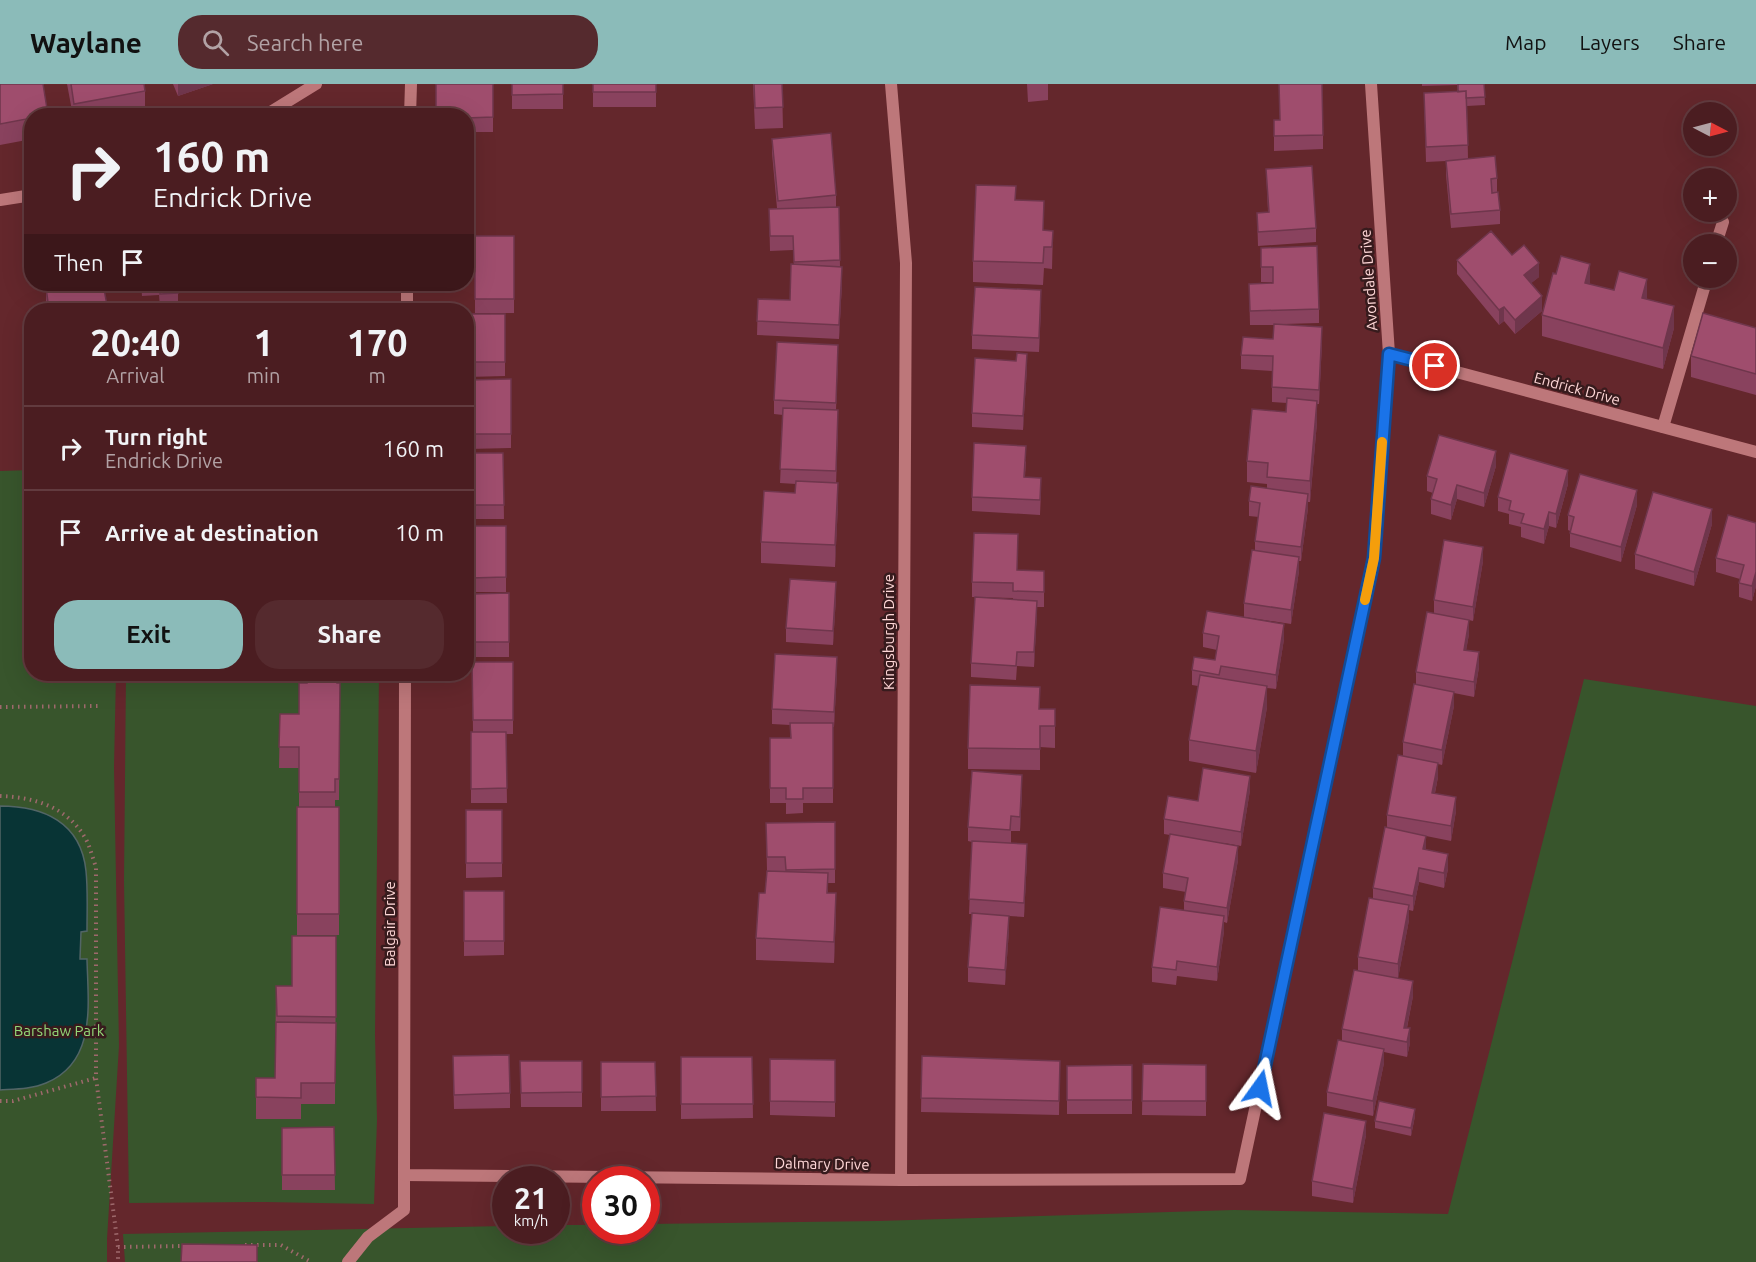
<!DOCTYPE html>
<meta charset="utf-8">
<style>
body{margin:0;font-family:Ubuntu,sans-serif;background:#552a2e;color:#f1f3f6;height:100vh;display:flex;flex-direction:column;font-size:22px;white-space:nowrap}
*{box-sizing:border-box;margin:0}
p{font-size:20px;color:#b2a2a5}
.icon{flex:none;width:33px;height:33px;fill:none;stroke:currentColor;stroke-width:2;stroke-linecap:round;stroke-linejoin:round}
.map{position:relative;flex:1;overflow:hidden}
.side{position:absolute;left:24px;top:219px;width:450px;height:378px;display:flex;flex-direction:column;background:#4b1d21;border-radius:24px;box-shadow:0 6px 24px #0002,0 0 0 2px #623b3f}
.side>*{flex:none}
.top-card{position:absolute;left:24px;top:24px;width:450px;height:183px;border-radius:24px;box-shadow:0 6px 24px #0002,0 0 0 2px #623b3f;background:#4b1d21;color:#f1f3f6;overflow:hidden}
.needle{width:39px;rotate:96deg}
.controls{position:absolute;left:1683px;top:18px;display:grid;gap:12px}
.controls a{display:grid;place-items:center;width:54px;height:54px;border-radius:50%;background:#4b1d21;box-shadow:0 6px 24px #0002,0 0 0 2px #623b3f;font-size:30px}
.speed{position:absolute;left:492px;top:1082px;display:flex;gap:12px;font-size:30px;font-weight:700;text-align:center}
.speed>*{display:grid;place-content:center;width:78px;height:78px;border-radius:50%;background:#4b1d21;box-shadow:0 6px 24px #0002,0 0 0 2px #623b3f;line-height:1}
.speed small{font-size:15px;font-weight:400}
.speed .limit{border:9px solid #d22;background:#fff;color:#111}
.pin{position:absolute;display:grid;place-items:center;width:51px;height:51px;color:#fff;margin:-26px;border:3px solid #fff;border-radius:50%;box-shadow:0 2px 6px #0007}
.me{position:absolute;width:66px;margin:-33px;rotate:12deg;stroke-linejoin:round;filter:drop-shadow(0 0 4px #0008)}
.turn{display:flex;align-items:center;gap:21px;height:126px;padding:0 30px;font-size:27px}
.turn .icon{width:78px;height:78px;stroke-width:2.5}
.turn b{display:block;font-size:42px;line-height:51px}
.then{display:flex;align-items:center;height:57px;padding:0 30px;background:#0003;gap:12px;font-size:22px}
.eta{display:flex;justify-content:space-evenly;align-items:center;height:102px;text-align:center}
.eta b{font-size:36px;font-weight:700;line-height:42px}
.action{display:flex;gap:12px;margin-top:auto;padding:12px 30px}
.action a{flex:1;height:69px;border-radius:24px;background:#8bbbb9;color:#111;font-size:24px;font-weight:700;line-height:69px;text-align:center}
.action a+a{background:#552a2e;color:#f1f3f6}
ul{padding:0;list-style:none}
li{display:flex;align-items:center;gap:18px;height:84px;padding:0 30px;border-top:2px solid #623b3f}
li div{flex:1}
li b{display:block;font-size:22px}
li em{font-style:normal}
header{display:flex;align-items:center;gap:36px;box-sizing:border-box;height:84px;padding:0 30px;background:#8bbbb9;color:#111}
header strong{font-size:28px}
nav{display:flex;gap:33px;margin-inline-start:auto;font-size:21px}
.search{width:420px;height:54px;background:#552a2e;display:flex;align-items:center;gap:15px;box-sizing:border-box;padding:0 21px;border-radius:24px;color:#b2a2a5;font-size:22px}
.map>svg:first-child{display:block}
.green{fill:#38552c}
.water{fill:#083435;stroke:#526566;stroke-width:1.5}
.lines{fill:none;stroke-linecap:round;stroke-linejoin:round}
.path{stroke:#9e696c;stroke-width:4;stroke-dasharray:1.5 4.5;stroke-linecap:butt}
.service{stroke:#bd777a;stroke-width:12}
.minor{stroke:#bd777a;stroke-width:12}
.tertiary{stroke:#bd777a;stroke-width:12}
.wall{fill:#89425e}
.shaded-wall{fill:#6f364c}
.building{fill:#9f4d6d;stroke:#6f364c;stroke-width:1.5}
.route-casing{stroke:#114b97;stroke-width:15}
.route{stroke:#1a73e8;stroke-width:10}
.slow{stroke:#f59e0b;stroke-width:10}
.labels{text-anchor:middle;stroke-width:5;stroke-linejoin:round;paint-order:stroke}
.street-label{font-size:15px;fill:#ffd7d7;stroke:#371b1d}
.park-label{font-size:15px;fill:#94d878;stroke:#371b1d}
</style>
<header>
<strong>Waylane</strong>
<div class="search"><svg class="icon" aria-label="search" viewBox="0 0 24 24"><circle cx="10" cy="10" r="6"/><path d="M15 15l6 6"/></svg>Search here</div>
<nav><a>Map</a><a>Layers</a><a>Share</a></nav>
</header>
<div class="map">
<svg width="1756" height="1178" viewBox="0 0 1756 1178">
<rect width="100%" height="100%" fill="#64272c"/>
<!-- green -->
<path class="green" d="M31 386 32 590H116L114 683 119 962 107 1155V1178H0V387Z
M126 590H379L375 951 377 1036 374 1120 265 1118 129 1119 124 797Z
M1584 595 1756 622V1178H125L123 1150 505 1142 506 1146H556L557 1141H595L596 1146H646L647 1140 878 1137 1234 1126 1448 1130Z"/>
<!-- water -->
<path class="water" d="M0 722C43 722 81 738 86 787 88 806 87 827 87 847L81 848 80 875H87C88 920 97 978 46 999 32 1005 15 1005 0 1006Z"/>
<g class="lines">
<!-- path -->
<path class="path" d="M0 623 100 622
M0 712C34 713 66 723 84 752 90 761 92 773 96 783V994L118 1163V1178
M0 1017H13L96 994
M245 1161H281L311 1178
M118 1163 186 1162"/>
<!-- service -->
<path class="service" d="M1716 160 1723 138
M1663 343 1707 194
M348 1178 368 1153 404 1126V1091"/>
<!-- minor -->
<path class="minor" d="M891 0 906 179 901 1096
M410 32 411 0
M407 226V200
M1389 270 1756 368
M405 590 404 1091 901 1096 1240 1095 1374 474 1389 270 1371 0"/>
<!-- tertiary -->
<path class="tertiary" d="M264 32 316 0
M0 116 32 111"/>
</g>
<!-- wall -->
<path class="wall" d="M0 0 32 32V55L0 61Z
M67 0H144L145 7V28L127 32H73Z
M173 0H213L178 12Z
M493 0V48H466V32Z
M512 0H563V25H512Z
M593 0H656V23H593Z
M753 0H782L783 44 755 45Z
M1027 0H1048V16L1028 18Z
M1422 0H1484L1485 21 1467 22 1468 75 1497 94V108L1500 126V140L1451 144 1446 91V77L1426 78 1424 9 1458 8 1457 1 1422 2Z
M1274 36H1280L1323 51V65L1274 67Z
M772 55 836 111V123H839L840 183 842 198 839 255 757 251 758 215 790 216 794 181 793 166 770 167 769 125 777 124 772 69Z
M1266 85 1316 144V158L1258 162 1257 129 1268 128Z
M1016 116 1044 146 1053 147 1052 185 1044 184 1043 201 973 198V177Z
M475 152H514V229H475Z
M1261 164 1319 225V239L1284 240 1322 257 1319 320H1317V338L1310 418H1308V424L1301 477H1299V487L1291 540 1244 533V519L1255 466V457L1259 433 1249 432V417L1267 404V400L1247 398V377L1286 328 1287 319 1272 318V287L1241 285V271L1273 255 1274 241H1250L1249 200 1273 199V198H1261Z
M1512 171 1539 193 1531 199 1542 227 1515 250 1504 237 1499 241 1457 190V176Z
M141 200H193V207L178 208V223L160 224 159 211 142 212Z
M1590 200 1647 215 1674 244 1663 285 1542 252V231Z
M46 203 108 226H47L46 217Z
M1041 221 1039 268 972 265V251Z
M467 230H505V292L467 293Z
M1756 244V311L1691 293V272Z
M838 275 836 326 838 341 836 399 838 420 835 483 761 479V458L795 409 796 400 780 399 783 331 774 330V316Z
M1027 284 1023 346 972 343V329Z
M511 295V364L469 365V296Z
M467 369H503L504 435H467Z
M1026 377 1025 393 1041 408 1040 431 972 427V413Z
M1496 382 1484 423 1457 415 1451 436 1431 430V415L1433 409 1427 407V392Z
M1568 400 1556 444 1549 442 1544 460 1521 453V443L1509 440V430L1498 427V413Z
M1637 421 1621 478 1570 463V447L1568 446V431Z
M1756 439V502L1752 517 1739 513V499L1740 495 1716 488V474Z
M1712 440 1694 502 1635 485V470Z
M470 442H506V508H470Z
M1483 477 1473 537 1469 536V550L1466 566 1479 583 1474 613 1454 609V622L1442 681 1438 680V693L1435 709 1456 727 1451 757 1426 752V766L1448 785 1444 804 1419 798 1413 827 1409 826V836L1398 894 1413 912 1407 944 1410 959 1407 973 1384 968V979L1373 1032 1327 1022V1008L1342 956V945L1358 887V873L1373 814V804L1387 744V731L1403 672V658L1416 600V588L1434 529V516Z
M1017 486 1044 502V523H1037L1034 583 1017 582 1016 596 971 593V579L1013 515V514L972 513V498Z
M509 509V573H474L473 510Z
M836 513 833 561 786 558V544Z
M1203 549 1284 555 1276 605 1267 604V623L1256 689 1189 677V656L1198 602 1192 601V586L1215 576 1217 566 1203 563Z
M472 578H513V650H506L507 719H471V648H473Z
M837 587 834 643H833V719H803V729L786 730V719H770V654H790V641L772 640V625Z
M258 590H336L337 599H340L339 716H335V723H339V851H297V723H299V684H279L280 630H299L307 597H258Z
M1040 625H1055V664L1040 663V686L968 685V664Z
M1022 706 1020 747H1011V759L1027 774 1024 833 1009 832V846L1005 901 968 898V883L972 830H969L972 758 968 757V743Z
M1250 706 1241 762 1224 759 1238 776 1227 839 1224 838V847L1217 897 1177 892 1176 901 1152 898V883L1184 827V817L1186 808 1163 804V789L1170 751 1164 750V735L1198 717Z
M466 726H502V793L466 794Z
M835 738V799H828V809L836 830 834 879 756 876V854L765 809 767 787 766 739Z
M464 807H504V871L464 872Z
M336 852 335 1020H301V1035H256V994H275L276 902H292Z
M922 972 1060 977 1059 1031 921 1028Z
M681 973H752L753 1034 681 1035Z
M770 975 835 976V1033L770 1031Z
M520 977H582V1023H521Z
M601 978H655L656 1027H601Z
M1143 980 1206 981V1032L1142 1031Z
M1132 981V1030H1067V982Z
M453 987 510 1009V1024L454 1025Z
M1415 1032 1411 1052 1375 1044V1037Z
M334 1043 335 1106H282V1044Z
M1366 1051 1353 1119 1312 1112V1097Z"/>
<!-- shaded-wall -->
<path class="shaded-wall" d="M178 0H213L178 12Z
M1539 179V193L1524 205V191Z
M1590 180V202L1585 199Z
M842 183V198L839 255V241Z
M1647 195V216L1642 214Z
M1041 206V221L1039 268V254Z
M1542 212V227L1515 250V236Z
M1674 222V244L1663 285V264Z
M1504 223V237L1499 241V226Z
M1322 243V257L1319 320V306Z
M1027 270V284L1023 346V332Z
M1317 317V338L1310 418V397Z
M838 326V341L836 402V387Z
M1496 367V382L1484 423V409Z
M1568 386V400L1556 444V430Z
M838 399V420L835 483V461Z
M1457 401V415L1451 436V421Z
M1637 406V421L1621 478V463Z
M1308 410V424L1301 477V463Z
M1712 425V440L1694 502V488Z
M1549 428V442L1544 460V445Z
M1483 463V477L1473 537V523Z
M1299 473V487L1291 540V526Z
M1756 488V502L1752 517V502Z
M836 498V513L833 561V547Z
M1037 517V531L1034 583V568Z
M1469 536V550L1464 580V566Z
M1284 540V555L1276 605V591Z
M1479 568V583L1474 613V598Z
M837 573V587L834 643V628Z
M1267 602V623L1256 689V667Z
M1454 608V622L1442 681V666Z
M1438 679V693L1432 723V709Z
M1022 691V706L1020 747V733Z
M1250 692V706L1241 762V748Z
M1456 713V727L1451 757V742Z
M1426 752V766L1423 765Z
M1027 760V774L1024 833V819Z
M1238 762V776L1227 839V824Z
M1448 770V785L1444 804V789Z
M1419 784V798L1413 827V812Z
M836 809V830L834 879V858Z
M1409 821V836L1398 895V880Z
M1009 832V846L1005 901V886Z
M1224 832V847L1217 897V883Z
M1413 897V912L1404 958V944Z
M1410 944V959L1407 973V958Z
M1384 965V979L1373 1032V1017Z
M1415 1025V1032L1411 1052V1044Z
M1366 1037V1051L1353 1119V1105Z"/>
<!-- building -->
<path class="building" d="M0 0H43L48 31 32 32V34L0 40Z
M71 0H144L145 7 74 20Z
M436 0H493V33L466 34V32H436Z
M512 0H563V10L512 11Z
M593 0H656V8H593Z
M754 0H782L783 23 755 24Z
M1279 0H1322L1323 51 1274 52V36H1280Z
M1458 0H1484L1485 13 1466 14V7L1458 8Z
M1466 7 1468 61 1426 63 1424 9Z
M831 49 836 111 778 117 772 55Z
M1495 72 1497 94 1491 95 1492 109 1498 108 1500 126 1451 130 1446 77Z
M1312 82 1316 144 1258 148 1257 129 1269 128 1266 85Z
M976 101 1016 102 1015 116 1044 117 1043 146 1053 147 1052 163H1044L1043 179 973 177Z
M839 123 840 176 794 178 793 152H770L769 125Z
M1491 147 1512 171 1524 161 1539 179 1524 191 1542 212 1515 236 1504 223 1499 226 1457 176Z
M475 152H514V215H475Z
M1317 162 1319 225 1250 227 1249 200 1273 199V183H1261V164Z
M1561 172 1590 180 1585 199 1614 206 1619 187 1647 195 1642 214 1674 222 1663 264 1542 231 1553 189 1556 190Z
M791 180 842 183 839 241 757 237 758 215 790 216Z
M68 200H103L108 226H49L46 203Z
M159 200H177L178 209 160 210Z
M975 203 1041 206 1039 254 972 251Z
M1703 229 1756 244V290L1691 272Z
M467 230H505V278H467Z
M1274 240 1322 243 1319 306 1272 303 1273 272 1241 271 1243 253 1273 255Z
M777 258 838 261 836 319 774 316Z
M1017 269 1027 270 1023 332 972 329 975 274 1016 277Z
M511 295V350H469V296Z
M1287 314 1317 317 1310 397 1267 393 1268 379 1247 377 1252 325 1286 328Z
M783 324 838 326 836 387 780 385Z
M1439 351 1496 367 1484 409 1457 401 1451 421 1431 415 1437 395 1427 392Z
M974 359 1026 362 1024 393 1041 394 1040 416 972 413Z
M467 369H503L504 421H467Z
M1510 369 1568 386 1556 430 1549 428 1544 445 1521 439 1524 430 1509 426 1511 417 1498 413Z
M1580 390 1637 406 1621 463 1570 449 1574 433 1568 431Z
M796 397 838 399 835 461 761 458 764 407 795 409Z
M1251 402 1308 410 1301 463 1255 457 1260 419 1249 417Z
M1653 408 1712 425 1694 488 1635 470Z
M1728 431 1756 439V488L1752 502 1739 499 1744 481 1716 474Z
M470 442H506V493L470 494Z
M974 449 1018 450 1017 486 1044 487V508L1013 507V499L972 498Z
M1444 456 1483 463 1473 523 1434 516Z
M1252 466 1299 473 1291 526 1244 519Z
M790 495 836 498 833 547 786 544Z
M509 509V558H474L473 510Z
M975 513 1037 517 1034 568H1017L1016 582 971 579Z
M1207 527 1284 540 1276 591 1221 582 1219 591 1192 586 1194 573 1215 576 1219 552 1203 549Z
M1427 528 1469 536 1464 566 1479 568 1474 598 1416 588Z
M775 570 837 573 834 628 772 625Z
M472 578H513V636H473Z
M307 590H336L337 599H340L339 695H335V708H299V663H279L280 630H299V599H307Z
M1200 591 1267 602 1256 667 1189 656Z
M1414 600 1454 608 1442 666 1403 658Z
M970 601 1040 603 1039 625H1055V642H1040V665L968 664Z
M790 639H833V704H803V715H786V704H770V654H791Z
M471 648H506L507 704 471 705Z
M1398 671 1438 679 1432 709 1456 713 1451 742 1387 731Z
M1203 684 1250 692 1241 748 1164 735 1168 712 1198 717Z
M972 687 1022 691 1020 733 1011 732 1010 746 968 743Z
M297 723H339V830H297Z
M466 726H502V779H466Z
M835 738V785L786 786 785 773H767L766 739Z
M1385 743 1426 752 1423 765 1448 770 1444 789 1419 784 1413 812 1373 804Z
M1170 750 1238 762 1227 824 1184 817 1188 794 1163 789Z
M972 757 1027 760 1024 819 969 815Z
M767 787 828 789 827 809H836L834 858 756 854 759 809H765Z
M464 807H504V857H464Z
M1369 814 1409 821 1398 880 1358 873Z
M1160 823 1224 832 1217 883 1177 877 1176 886 1152 883Z
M972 829 1009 832 1005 886 968 883Z
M292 852H336V933L277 932 276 902H292Z
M1354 886 1413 897 1404 944H1410L1407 958 1342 945Z
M276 938 336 939 335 999H301V1014L256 1013V994H275Z
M1338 956 1384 965 1373 1017 1327 1008Z
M509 971 510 1009 454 1011 453 972Z
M922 972 1060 977 1059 1017 921 1014Z
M681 973H752L753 1020H681Z
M770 975 835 976V1018L770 1017Z
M520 977H582V1008L521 1009Z
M601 978H655L656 1012 601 1013Z
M1143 980 1206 981V1017H1142Z
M1132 981V1016H1067V982Z
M1379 1017 1415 1025 1411 1044 1375 1037Z
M1324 1029 1366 1037 1353 1105 1312 1097Z
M334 1043 335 1091H282V1044Z
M182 1160 257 1161V1178H181Z"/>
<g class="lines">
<defs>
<path id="route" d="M1260 1004 1374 474 1389 270 1435 282"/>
</defs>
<!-- route casing -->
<use href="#route" class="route-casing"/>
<!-- route -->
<use href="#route" class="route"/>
<!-- slow -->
<path class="slow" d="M1365 516 1374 474 1382 358"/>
</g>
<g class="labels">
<!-- street labels -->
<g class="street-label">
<text transform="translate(1369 196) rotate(-94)" y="5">Avondale Drive</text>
<text transform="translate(1577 305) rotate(15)" y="5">Endrick Drive</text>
<text transform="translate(889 548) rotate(-90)" y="5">Kingsburgh Drive</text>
<text transform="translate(390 840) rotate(-90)" y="5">Balgair Drive</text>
<text transform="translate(822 1080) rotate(1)" y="5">Dalmary Drive</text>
</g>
<!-- park labels -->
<g class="park-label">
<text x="59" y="952">Barshaw Park</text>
</g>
</g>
</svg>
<div class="controls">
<a><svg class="needle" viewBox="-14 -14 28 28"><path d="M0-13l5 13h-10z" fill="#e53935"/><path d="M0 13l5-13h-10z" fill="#b2a2a5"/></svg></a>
<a>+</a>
<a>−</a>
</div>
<div class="speed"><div>21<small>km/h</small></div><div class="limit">30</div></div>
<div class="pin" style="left:1435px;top:282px;background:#d93025"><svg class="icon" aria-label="arrive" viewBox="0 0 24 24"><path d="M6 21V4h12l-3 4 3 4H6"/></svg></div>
<svg class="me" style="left:1260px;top:1004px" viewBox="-20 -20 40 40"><path d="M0-17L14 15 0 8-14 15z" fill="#1a73e8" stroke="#fff" stroke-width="4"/></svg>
<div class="top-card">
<div class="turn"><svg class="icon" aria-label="right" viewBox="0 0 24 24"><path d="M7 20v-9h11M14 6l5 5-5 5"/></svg><div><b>160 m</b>Endrick Drive</div></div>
<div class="then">Then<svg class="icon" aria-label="arrive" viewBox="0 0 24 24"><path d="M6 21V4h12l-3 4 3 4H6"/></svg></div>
</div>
<section class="side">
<div class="eta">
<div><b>20:40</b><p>Arrival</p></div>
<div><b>1</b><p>min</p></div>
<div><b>170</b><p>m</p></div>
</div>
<ul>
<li><svg class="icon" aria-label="right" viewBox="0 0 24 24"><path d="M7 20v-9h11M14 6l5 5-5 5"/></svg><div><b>Turn right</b><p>Endrick Drive</p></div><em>160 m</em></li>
<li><svg class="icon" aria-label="arrive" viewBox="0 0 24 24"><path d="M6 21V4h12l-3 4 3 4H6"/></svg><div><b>Arrive at destination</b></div><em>10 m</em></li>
</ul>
<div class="action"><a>Exit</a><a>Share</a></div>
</section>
</div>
